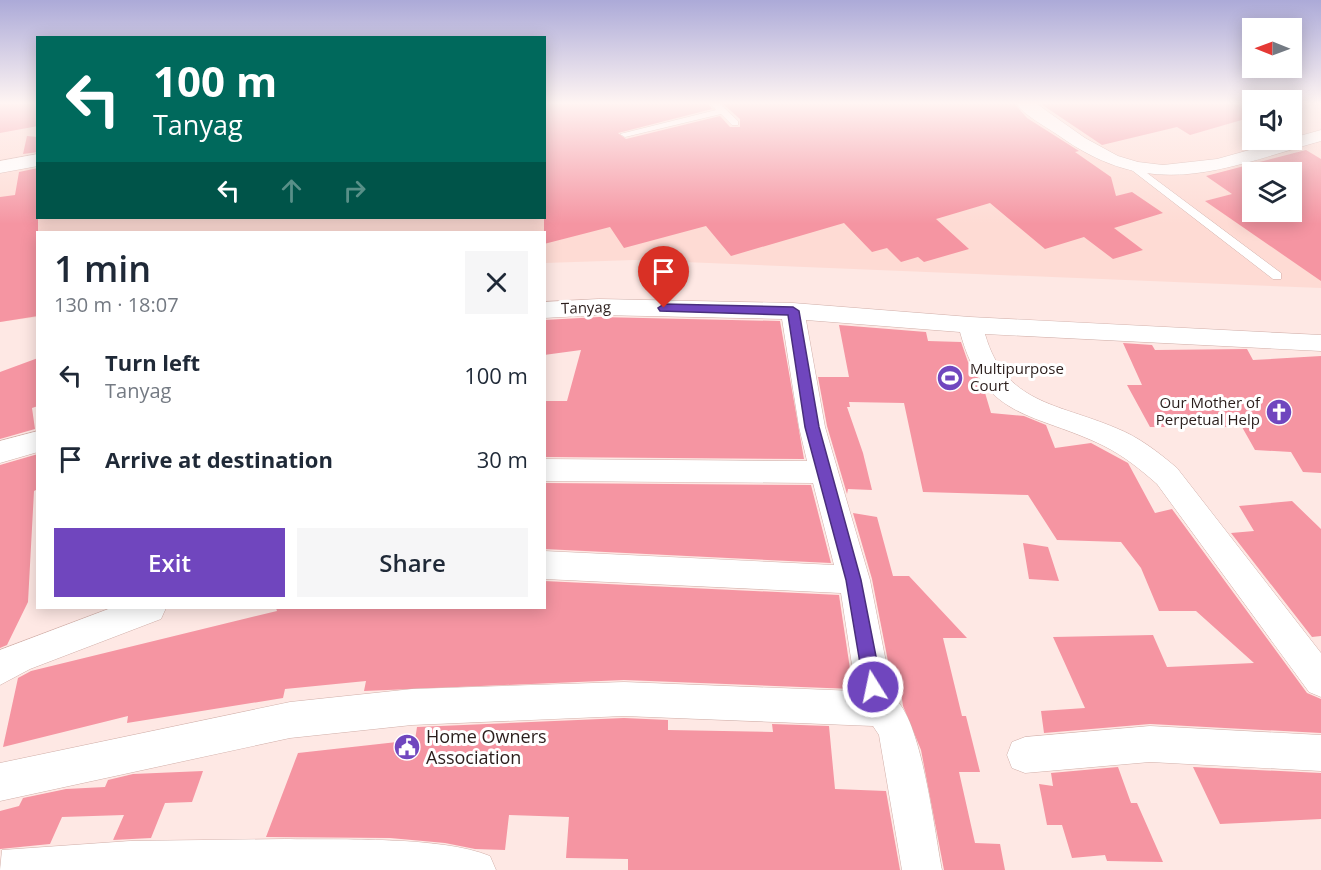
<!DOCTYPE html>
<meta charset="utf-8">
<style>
body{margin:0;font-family:"Open Sans",sans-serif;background:#f6f6f7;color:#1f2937;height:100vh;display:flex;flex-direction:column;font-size:22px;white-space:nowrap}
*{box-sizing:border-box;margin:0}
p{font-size:20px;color:#747a83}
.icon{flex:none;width:33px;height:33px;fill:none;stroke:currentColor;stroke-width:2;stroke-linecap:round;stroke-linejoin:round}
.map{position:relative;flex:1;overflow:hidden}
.drawer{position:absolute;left:36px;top:231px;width:510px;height:378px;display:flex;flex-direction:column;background:#fff;border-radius:0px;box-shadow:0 3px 15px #0003}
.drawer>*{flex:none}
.hud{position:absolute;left:36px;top:36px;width:510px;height:183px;border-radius:0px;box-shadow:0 3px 15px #0003;background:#00695c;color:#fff;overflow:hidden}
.needle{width:39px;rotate:271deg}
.controls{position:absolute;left:1242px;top:18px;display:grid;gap:12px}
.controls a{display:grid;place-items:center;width:60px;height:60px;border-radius:0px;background:#fff;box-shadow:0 3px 15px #0003;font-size:30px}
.pin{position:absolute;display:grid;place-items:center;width:51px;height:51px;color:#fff;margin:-62px -26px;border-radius:50% 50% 50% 0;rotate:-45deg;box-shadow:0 0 6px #0007}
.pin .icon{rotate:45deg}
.me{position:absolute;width:66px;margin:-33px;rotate:350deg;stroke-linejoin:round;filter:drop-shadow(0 0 4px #0008)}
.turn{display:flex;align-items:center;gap:21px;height:126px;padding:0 18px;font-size:27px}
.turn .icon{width:78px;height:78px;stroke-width:2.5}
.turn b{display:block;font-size:42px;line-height:51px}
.lanes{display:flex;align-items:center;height:57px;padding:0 18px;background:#0003;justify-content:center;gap:30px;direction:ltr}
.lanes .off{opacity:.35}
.round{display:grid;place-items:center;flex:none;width:63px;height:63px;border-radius:0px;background:#f6f6f7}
.headline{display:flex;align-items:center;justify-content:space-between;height:102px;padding:0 18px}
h1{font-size:36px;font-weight:600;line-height:45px}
.cta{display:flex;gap:12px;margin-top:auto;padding:12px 18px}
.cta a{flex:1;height:69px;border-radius:0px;background:#7046be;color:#fff;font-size:24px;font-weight:600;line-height:69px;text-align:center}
.cta a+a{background:#f6f6f7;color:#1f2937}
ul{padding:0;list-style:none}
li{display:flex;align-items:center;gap:18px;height:84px;padding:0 18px}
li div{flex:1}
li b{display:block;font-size:22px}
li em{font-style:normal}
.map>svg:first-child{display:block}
.built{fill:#fedbd4;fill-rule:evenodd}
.building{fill:#f595a2;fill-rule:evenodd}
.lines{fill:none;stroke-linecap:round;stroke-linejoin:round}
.service-casing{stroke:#d1afa9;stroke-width:1}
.minor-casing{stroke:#d1afa9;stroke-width:1}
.service{fill:#fff;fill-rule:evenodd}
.minor{fill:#fff;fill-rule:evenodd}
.route{fill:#7046be;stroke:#492e7c;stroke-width:1.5}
.labels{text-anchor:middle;stroke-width:6;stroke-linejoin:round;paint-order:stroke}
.street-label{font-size:15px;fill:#2b1e1c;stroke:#fff}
.poi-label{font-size:15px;fill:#2b1e1c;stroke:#fff;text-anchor:start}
.near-poi-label{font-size:18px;fill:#2b1e1c;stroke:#fff;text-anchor:start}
</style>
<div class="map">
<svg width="1321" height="870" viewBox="0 0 1321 870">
<rect width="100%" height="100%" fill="#fee8e4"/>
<!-- built -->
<path class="built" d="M0 102H37L38 218H544L545 102H1252V140H1292V102H1321V288L634 260 545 263 544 232H38L37 317 0 322ZM1252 172H1292V212H1252Z"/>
<!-- building -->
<path class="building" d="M0 102H38V126L0 133Z
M544 102H707L712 109 618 133 626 139 720 116 730 127H740V119L721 102H1013L1027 118 1079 151 1075 152 1111 177 1116 196 1132 192 1163 213 1114 228 1143 250 1113 259 1084 237 1045 249 990 203 936 219 969 249 924 262 918 257 901 262 887 248 872 252 844 223 731 256 706 226 624 248 610 227 544 244Z
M1038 102H1252V117L1190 135 1177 127 1102 145Z
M27 136 38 137V152L23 154Z
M1306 150 1321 159V281L1205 201 1232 194 1206 176ZM1252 172H1292V212H1252Z
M38 168V316L0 322V197L15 195 19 172Z
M599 317 780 321 804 459 544 457V401H567L581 350 544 355V320Z
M839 325 926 332 928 341 961 342 968 362 983 386 991 413 1024 416 1046 425 1055 448 1091 443 1128 463 1155 513 1172 509 1307 693 1321 699V733L1150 724 1044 733 1041 711 1085 708 1053 637 1153 635 1167 667 1254 663 1196 611H1159L1141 568 1121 542 1057 540 1028 495 923 492 904 403 849 402 850 407H847L863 453 872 490 848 489 847 494 827 426 818 377H849Z
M1123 343 1152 345 1155 350 1247 349 1253 360 1321 356V473L1303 472 1291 452 1255 450 1242 427H1150L1127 385H1142Z
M38 358V406L32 408 35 429 0 439V372Z
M38 454V489L34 491 28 602 7 645 0 648V465Z
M544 483 811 485 831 563 544 549Z
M1292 501 1321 529V636L1312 637 1231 533 1254 531 1239 506Z
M853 513 877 517 893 576H909L967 638H943L962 716H966L980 772H959L975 843 1000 844 1005 870H944L921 750 903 706 901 692H894L872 579Z
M1023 543 1048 547 1059 581 1029 579Z
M544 581 839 595 853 689 624 680 364 691 366 681 285 689 283 698 127 723 128 716 3 747 18 678 31 671 277 611 276 608H544Z
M624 718 668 720V730L773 732 772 724 829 726 835 789 886 791 900 870H628V859L566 858 569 817 509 815 505 850 475 849 445 843 390 838 266 837 298 753 415 740 417 727Z
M1118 767 1131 803H1137L1163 862 1107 861 1105 855 1072 858 1062 825H1047L1039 784 1053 786 1051 773Z
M1193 767 1321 773V819L1220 824Z
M203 771 192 802 165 803 151 838 113 840 124 815 62 817 50 844 0 849V811L19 806 23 798 66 789 105 787 108 780 133 774Z"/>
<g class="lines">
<defs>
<path id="service" d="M709 102H718L738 121V125H732L721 114 625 137 620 134 716 110Z
M1129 164H1135L1281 273V279H1273L1129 168Z"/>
<path id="minor" d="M1015 102H1034L1085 138 1118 156 1138 162 1163 165 1217 159 1321 130V141C1221 169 1152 203 1058 135 1045 126 1023 115 1015 102Z
M38 154V166L0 173V161Z
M599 299 793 303 970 317 1321 335V351L985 334C1005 404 1057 403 1116 428 1139 437 1158 452 1177 468L1321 653V697L1309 692 1157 484C1141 470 1124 456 1104 446 1035 412 984 421 960 332L806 320 825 427 870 580 893 698C921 714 935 835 942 870H902L879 735 873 726 624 716 412 725 290 738 0 801V763L290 702 412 689 624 682 856 691 841 593 544 579V551L834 565 813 483 544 481V459L807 461 799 427 782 319 599 315 544 318V302Z
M38 431V452L0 463V441Z
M111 608H166L161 619 30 669 0 685V650Z
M1150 726 1321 735V771L1150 762 1025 773 1012 768 1007 755 1012 742 1025 737Z
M285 839C340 840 441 836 490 856L496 870H0L2 850 130 841Z"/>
</defs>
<!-- service casing -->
<use href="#service" class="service-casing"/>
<!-- minor casing -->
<use href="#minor" class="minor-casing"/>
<!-- service -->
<use href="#service" class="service"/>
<!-- minor -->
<use href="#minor" class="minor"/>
</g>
<!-- sky -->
<linearGradient id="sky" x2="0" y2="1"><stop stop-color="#acaad8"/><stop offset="0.46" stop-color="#fff5f3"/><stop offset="1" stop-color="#fff5f3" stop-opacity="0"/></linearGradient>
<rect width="1321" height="224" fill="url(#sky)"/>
<!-- route -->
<path class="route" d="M664 304 793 307 799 311 819 427 861 580 882 687 879 693 873 696 867 693 864 687 846 580 805 427 788 315 660 311 658 308Z"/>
<!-- icons -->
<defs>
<symbol id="stadium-disc" viewBox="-11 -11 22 22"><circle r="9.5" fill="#7046be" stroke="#fff"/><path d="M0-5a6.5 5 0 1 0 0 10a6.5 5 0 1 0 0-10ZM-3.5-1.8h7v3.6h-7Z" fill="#fff"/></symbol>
<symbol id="church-disc" viewBox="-11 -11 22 22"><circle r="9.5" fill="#7046be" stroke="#fff"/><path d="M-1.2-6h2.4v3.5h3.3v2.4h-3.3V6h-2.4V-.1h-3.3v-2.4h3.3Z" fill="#fff"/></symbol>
<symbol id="civic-disc" viewBox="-11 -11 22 22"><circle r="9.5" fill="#7046be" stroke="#fff"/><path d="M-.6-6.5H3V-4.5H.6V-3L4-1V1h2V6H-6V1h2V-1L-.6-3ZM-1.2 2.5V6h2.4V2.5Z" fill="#fff"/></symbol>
</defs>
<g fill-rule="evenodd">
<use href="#stadium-disc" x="935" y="363" width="30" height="30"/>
<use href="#church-disc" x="1264" y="397" width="30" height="30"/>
<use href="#civic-disc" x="392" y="732" width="30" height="30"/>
</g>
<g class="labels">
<!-- street labels -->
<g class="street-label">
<text transform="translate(586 308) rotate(-2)" y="5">Tanyag</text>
</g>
<!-- poi labels -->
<g class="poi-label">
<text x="970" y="374">Multipurpose<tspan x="970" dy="17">Court</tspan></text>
<text x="1260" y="408" text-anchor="end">Our Mother of<tspan x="1260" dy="17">Perpetual Help</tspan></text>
</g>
<!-- near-poi labels -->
<g class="near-poi-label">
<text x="426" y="743">Home Owners<tspan x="426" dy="21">Association</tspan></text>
</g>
</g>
</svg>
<div class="controls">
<a><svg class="needle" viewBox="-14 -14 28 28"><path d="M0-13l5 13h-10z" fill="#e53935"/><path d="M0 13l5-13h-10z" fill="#747a83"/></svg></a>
<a><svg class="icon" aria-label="sound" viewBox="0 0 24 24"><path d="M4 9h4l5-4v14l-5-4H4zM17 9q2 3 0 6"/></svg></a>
<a><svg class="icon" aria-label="layers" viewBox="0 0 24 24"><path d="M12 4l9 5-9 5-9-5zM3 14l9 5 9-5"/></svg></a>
</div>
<div class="pin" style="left:664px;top:308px;background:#d93025"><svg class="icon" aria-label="arrive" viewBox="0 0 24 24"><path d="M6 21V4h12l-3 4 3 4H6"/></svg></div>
<svg class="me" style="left:873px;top:687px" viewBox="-20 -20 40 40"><circle r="17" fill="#7046be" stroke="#fff" stroke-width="3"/><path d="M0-11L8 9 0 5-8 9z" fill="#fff"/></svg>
<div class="hud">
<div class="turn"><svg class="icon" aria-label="left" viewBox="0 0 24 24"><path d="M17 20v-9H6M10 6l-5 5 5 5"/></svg><div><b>100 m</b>Tanyag</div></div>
<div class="lanes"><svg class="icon" aria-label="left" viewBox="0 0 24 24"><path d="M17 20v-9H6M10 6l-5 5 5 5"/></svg><svg class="icon off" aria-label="ahead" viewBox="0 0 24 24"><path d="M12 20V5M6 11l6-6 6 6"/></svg><svg class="icon off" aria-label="right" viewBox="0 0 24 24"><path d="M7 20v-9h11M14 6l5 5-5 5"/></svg></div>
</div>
<section class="drawer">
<div class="headline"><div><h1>1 min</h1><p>130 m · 18:07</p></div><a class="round"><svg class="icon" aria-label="close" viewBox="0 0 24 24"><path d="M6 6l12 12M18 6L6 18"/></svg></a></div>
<ul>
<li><svg class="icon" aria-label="left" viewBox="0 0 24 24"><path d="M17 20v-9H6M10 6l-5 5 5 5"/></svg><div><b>Turn left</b><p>Tanyag</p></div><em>100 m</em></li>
<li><svg class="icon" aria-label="arrive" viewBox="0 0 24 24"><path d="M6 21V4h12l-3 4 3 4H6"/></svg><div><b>Arrive at destination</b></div><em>30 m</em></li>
</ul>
<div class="cta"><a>Exit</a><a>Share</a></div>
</section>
</div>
